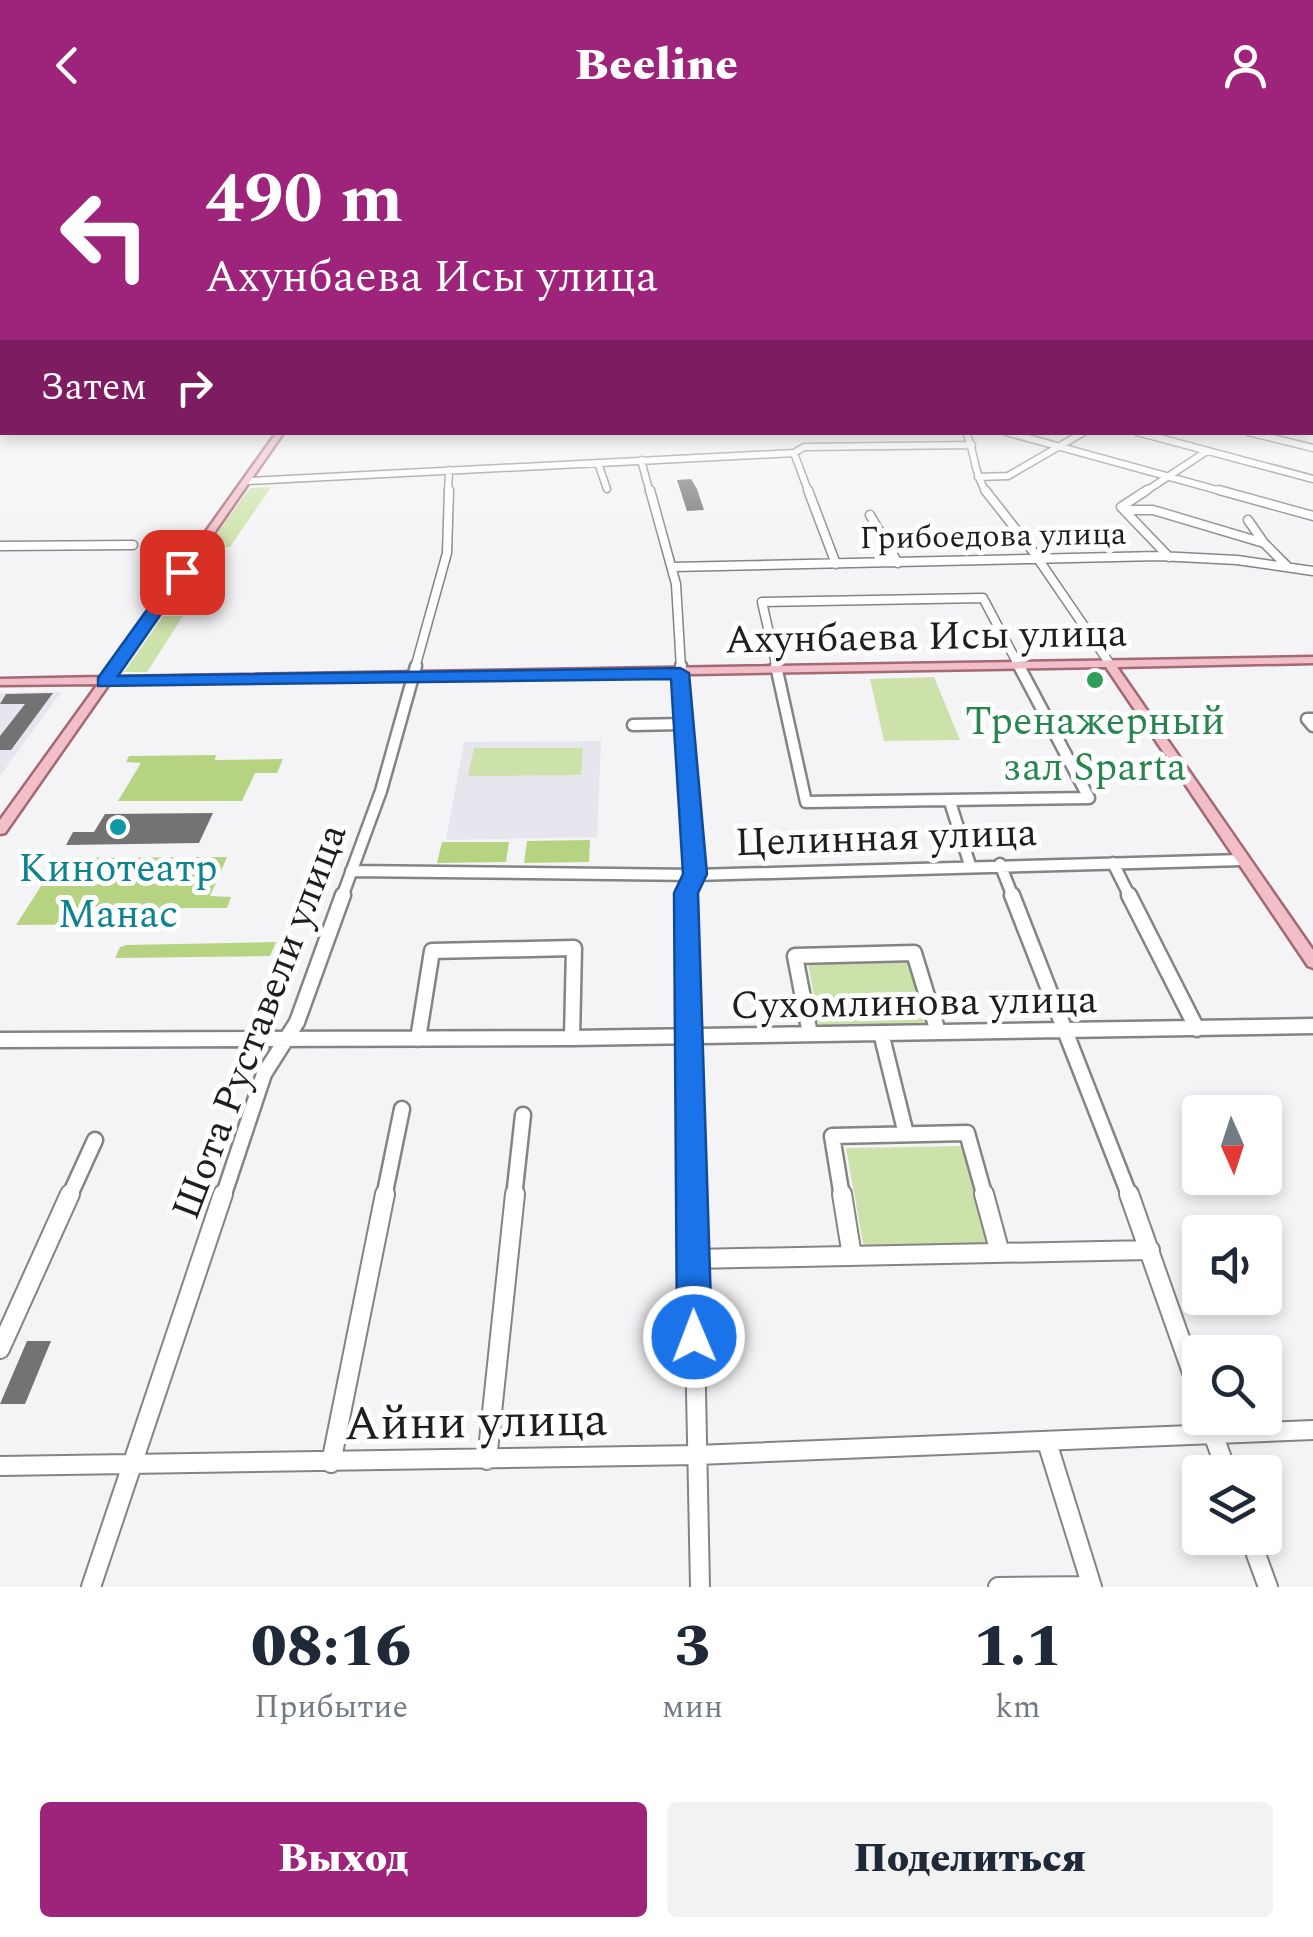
<!DOCTYPE html>
<html lang="ru">
<meta charset="utf-8">
<style>
body{margin:0;font-family:Spectral,serif;background:#f2f2f3;color:#1f2937;height:100vh;display:flex;flex-direction:column;font-size:38px;white-space:nowrap}
*{box-sizing:border-box;margin:0}
p{font-size:32px;color:#747a83}
.icon{flex:none;width:55px;height:55px;fill:none;stroke:currentColor;stroke-width:2;stroke-linecap:round;stroke-linejoin:round}
.map{position:relative;height:1457px;overflow:hidden}
.panel{display:flex;flex-direction:column;background:#fff;flex:1}
.panel>*{flex:none}
.guide{position:absolute;left:0px;top:0px;width:1315px;height:305px;box-shadow:0 5px 15px #0003;background:#9e247b;color:#fff;overflow:hidden}
.needle{width:65px;rotate:177deg}
.tools{position:absolute;left:1182px;top:965px;display:grid;gap:20px}
.tools a{display:grid;place-items:center;width:100px;height:100px;border-radius:10px;background:#fff;box-shadow:0 5px 15px #0003;font-size:50px}
.pin{position:absolute;display:grid;place-items:center;width:85px;height:85px;color:#fff;margin:-42px;border-radius:20px;box-shadow:0 5px 15px #0006}
.me{position:absolute;width:110px;margin:-55px;rotate:359deg;stroke-linejoin:round;filter:drop-shadow(0 0 8px #0008)}
.turn{display:flex;align-items:center;gap:35px;height:210px;padding:0 40px;font-size:45px}
.turn .icon{width:130px;height:130px;stroke-width:2.5}
.turn b{display:block;font-size:70px;line-height:85px}
.then{display:flex;align-items:center;height:95px;padding:0 40px;background:#0003;gap:20px;font-size:38px}
.eta{display:flex;justify-content:space-evenly;align-items:center;height:170px;text-align:center}
.eta b{font-size:60px;font-weight:800;line-height:70px}
.cta{display:flex;gap:20px;margin-top:auto;padding:20px 40px}
.cta a{flex:1;height:115px;border-radius:10px;background:#9e247b;color:#fff;font-size:40px;font-weight:800;line-height:115px;text-align:center}
.cta a+a{background:#f2f2f3;color:#1f2937}
header{display:flex;justify-content:space-between;align-items:center;height:130px;padding:0 40px;background:#9e247b;color:#fff;font-size:45px;font-weight:800}
.map>svg:first-child{display:block}
.built{fill:#e7e6ef}
.green{fill:#cde2aa}
.forest{fill:#b6d381}
.building{fill:#747272}
.lines{fill:none;stroke-linecap:round;stroke-linejoin:round}
.minor-far4-casing{stroke:#848485;stroke-width:9}
.minor-far3-casing{stroke:#848485;stroke-width:11}
.minor-far2-casing{stroke:#848485;stroke-width:15}
.minor-far1-casing{stroke:#848485;stroke-width:19}
.minor-casing{stroke:#848485;stroke-width:22}
.major-casing{stroke:#a36a74;stroke-width:5}
.minor-far4{stroke:#fff;stroke-width:6}
.minor-far3{stroke:#fff;stroke-width:8}
.minor-far2{stroke:#fff;stroke-width:10}
.minor-far1{stroke:#fff;stroke-width:14}
.minor{stroke:#fff;stroke-width:18}
.major{fill:#f2bec8;fill-rule:evenodd}
.route{fill:#1a73e8;stroke:#114b97;stroke-width:2.5}
.leisure-dot{fill:#2e9e5b;stroke:#fff;stroke-width:4}
.culture-dot{fill:#0f9aa8;stroke:#fff;stroke-width:4}
.labels{text-anchor:middle;stroke-width:10;stroke-linejoin:round;paint-order:stroke}
.far-street-label{font-size:32px;fill:#1e1e1e;stroke:#fff}
.street-label{font-size:40px;fill:#1e1e1e;stroke:#fff}
.leisure-label{font-size:40px;fill:#27864d;stroke:#fff}
.culture-label{font-size:40px;fill:#0d838f;stroke:#fff}
.near-street-label{font-size:48px;fill:#1e1e1e;stroke:#fff}
</style>
<header><svg class="icon" aria-label="back" viewBox="0 0 24 24"><path d="M15 5l-7 7 7 7"/></svg>Beeline<svg class="icon" aria-label="person" viewBox="0 0 24 24"><circle cx="12" cy="8" r="4"/><path d="M4 21q1-7 8-7t8 7"/></svg></header>
<div class="map">
<svg width="1313" height="1457" viewBox="0 0 1313 1457">
<rect width="100%" height="100%" fill="#f4f4f6"/>
<!-- built -->
<path class="built" d="M61 562 0 646V563Z
M601 611 597 707 446 710 464 612Z"/>
<!-- green -->
<path class="green" d="M271 357 230 417H207L250 358Z
M163 486H183L147 542H124Z
M934 547 960 610 884 611 870 549Z
M474 618H583L581 645 468 646Z
M911 831 929 897 820 899 808 833Z
M964 1016 991 1117 864 1119 846 1018Z"/>
<!-- forest -->
<path class="forest" d="M216 625 215 630 283 629 277 643H255L242 671H118L141 633 126 632 129 626Z
M590 710 589 732 524 733 527 711Z
M442 712H509L506 732 437 733Z
M227 727 210 766 231 767 227 778H138L129 794 16 795 45 750 63 749 77 728Z
M276 812 270 826 115 828 120 817 127 815Z"/>
<!-- building -->
<path class="building" d="M691 349 697 359 704 380 687 381 677 350Z
M53 563 11 620H0V606L25 574H0L6 564Z
M213 683 199 713 66 715 73 702H94L105 684Z
M27 1211H51L25 1274H0Z"/>
<g class="lines">
<defs>
<path id="minor-far4" d="M966 302C975 322 974 345 987 363
M1006 302 1228 363
M1137 302 1313 349
M1248 302 1313 318
M794 323 809 363
M641 330 650 363
M598 333 607 359
M978 347 1008 346 1084 302
M247 351 794 323 804 317 972 315
M448 363 449 340
M1143 363 1207 321"/>
<path id="minor-far3" d="M650 360 676 454 681 538
M808 360 836 434
M985 360 1032 420 1110 534
M1147 360 1121 377 1169 427
M1219 360 1313 386
M1128 380H1153L1264 413 1287 436
M870 385 898 433
M1248 390 1264 413
M0 416 133 415
M673 437 1159 426 1237 430 1313 441
M415 538 447 423 449 360
M777 538 762 472 983 468 1020 538"/>
<path id="minor-far2" d="M681 536 695 745 686 767
M776 536 806 672 1089 668 1019 536
M1313 589H1307L1313 596
M633 595 683 594
M950 672 970 735
M1113 733 1130 767
M1000 734 1013 767
M351 741 695 745 1242 730
M342 767 381 661 416 536"/>
<path id="minor-far1" d="M686 765 692 1067
M1012 765 1130 1067
M1129 765 1197 899
M881 903 906 1004
M810 904 795 826 914 823 938 902
M418 909 432 821 574 818 572 908
M0 910 572 908 1313 896
M69 1067 95 1010
M223 1067 264 944 297 892 343 765
M384 1067 402 979
M514 1067 523 985
M842 1067 832 1006 967 1003 985 1067"/>
<path id="minor" d="M692 1064 700 1457
M842 1064 852 1126
M984 1064 1000 1123
M1129 1064 1200 1265
M693 1129 1150 1120
M0 1219 70 1064
M1207 1288 1227 1342
M1047 1312 1092 1457
M487 1330 515 1064
M331 1333 385 1064
M0 1336 697 1325 1313 1300
M1250 1408 1268 1457
M91 1457 223 1064
M998 1457 1091 1456"/>
<path id="major" d="M277 302H284L114 547 1313 527V533L1117 537 1313 820V838L1308 836 1106 537 109 554 5 703 0 704V690L98 554 0 555V549L102 547Z"/>
</defs>
<!-- minor-far4 casing -->
<use href="#minor-far4" class="minor-far4-casing"/>
<!-- minor-far3 casing -->
<use href="#minor-far3" class="minor-far3-casing"/>
<!-- minor-far2 casing -->
<use href="#minor-far2" class="minor-far2-casing"/>
<!-- minor-far1 casing -->
<use href="#minor-far1" class="minor-far1-casing"/>
<!-- minor casing -->
<use href="#minor" class="minor-casing"/>
<!-- major casing -->
<use href="#major" class="major-casing"/>
<!-- minor-far4 -->
<use href="#minor-far4" class="minor-far4"/>
<!-- minor-far3 -->
<use href="#minor-far3" class="minor-far3"/>
<!-- minor-far2 -->
<use href="#minor-far2" class="minor-far2"/>
<!-- minor-far1 -->
<use href="#minor-far1" class="minor-far1"/>
<!-- minor -->
<use href="#minor" class="minor"/>
<!-- major -->
<use href="#major" class="major"/>
</g>
<!-- sky -->
<linearGradient id="sky" x2="0" y2="1"><stop stop-color="#5bb4d6"/><stop offset="0.53" stop-color="#fafafb"/><stop offset="1" stop-color="#fafafb" stop-opacity="0"/></linearGradient>
<rect width="1313" height="431" fill="url(#sky)"/>
<!-- route -->
<path class="route" d="M182 437 190 442 118 546 680 538 689 543 707 744 698 763 712 1207 707 1219 694 1224 682 1219 677 1207 674 763 683 744 671 549 98 556V548L177 438Z"/>
<!-- markers -->
<circle class="leisure-dot" cx="1095" cy="550" r="10"/>
<circle class="culture-dot" cx="118" cy="697" r="10"/>
<g class="labels">
<!-- far-street labels -->
<g class="far-street-label">
<text transform="translate(993 405) rotate(-1)" y="11">Грибоедова улица</text>
</g>
<!-- street labels -->
<g class="street-label">
<text transform="translate(926 505) rotate(-1)" y="14">Ахунбаева Исы улица</text>
<text transform="translate(886 706) rotate(-2)" y="14">Целинная улица</text>
<text transform="translate(914 871) rotate(-1)" y="14">Сухомлинова улица</text>
<text transform="translate(258 891) rotate(-69)" y="14">Шота Руставели улица</text>
</g>
<!-- leisure labels -->
<g class="leisure-label">
<text x="1095" y="604">Тренажерный<tspan x="1095" dy="46">зал Sparta</tspan></text>
</g>
<!-- culture labels -->
<g class="culture-label">
<text x="118" y="751">Кинотеатр<tspan x="118" dy="46">Манас</tspan></text>
</g>
<!-- near-street labels -->
<g class="near-street-label">
<text transform="translate(476 1290) rotate(-1)" y="17">Айни улица</text>
</g>
</g>
</svg>
<div class="tools">
<a><svg class="needle" viewBox="-14 -14 28 28"><path d="M0-13l5 13h-10z" fill="#e53935"/><path d="M0 13l5-13h-10z" fill="#747a83"/></svg></a>
<a><svg class="icon" aria-label="sound" viewBox="0 0 24 24"><path d="M4 9h4l5-4v14l-5-4H4zM17 9q2 3 0 6"/></svg></a>
<a><svg class="icon" aria-label="search" viewBox="0 0 24 24"><circle cx="10" cy="10" r="6"/><path d="M15 15l6 6"/></svg></a>
<a><svg class="icon" aria-label="layers" viewBox="0 0 24 24"><path d="M12 4l9 5-9 5-9-5zM3 14l9 5 9-5"/></svg></a>
</div>
<div class="pin" style="left:182px;top:442px;background:#d93025"><svg class="icon" aria-label="arrive" viewBox="0 0 24 24"><path d="M6 21V4h12l-3 4 3 4H6"/></svg></div>
<svg class="me" style="left:694px;top:1207px" viewBox="-20 -20 40 40"><circle r="17" fill="#1a73e8" stroke="#fff" stroke-width="3"/><path d="M0-11L8 9 0 5-8 9z" fill="#fff"/></svg>
<div class="guide">
<div class="turn"><svg class="icon" aria-label="left" viewBox="0 0 24 24"><path d="M17 20v-9H6M10 6l-5 5 5 5"/></svg><div><b>490 m</b>Ахунбаева Исы улица</div></div>
<div class="then">Затем<svg class="icon" aria-label="right" viewBox="0 0 24 24"><path d="M7 20v-9h11M14 6l5 5-5 5"/></svg></div>
</div>
</div>
<section class="panel">
<div class="eta">
<div><b>08:16</b><p>Прибытие</p></div>
<div><b>3</b><p>мин</p></div>
<div><b>1.1</b><p>km</p></div>
</div>
<div class="cta"><a>Выход</a><a>Поделиться</a></div>
</section>
